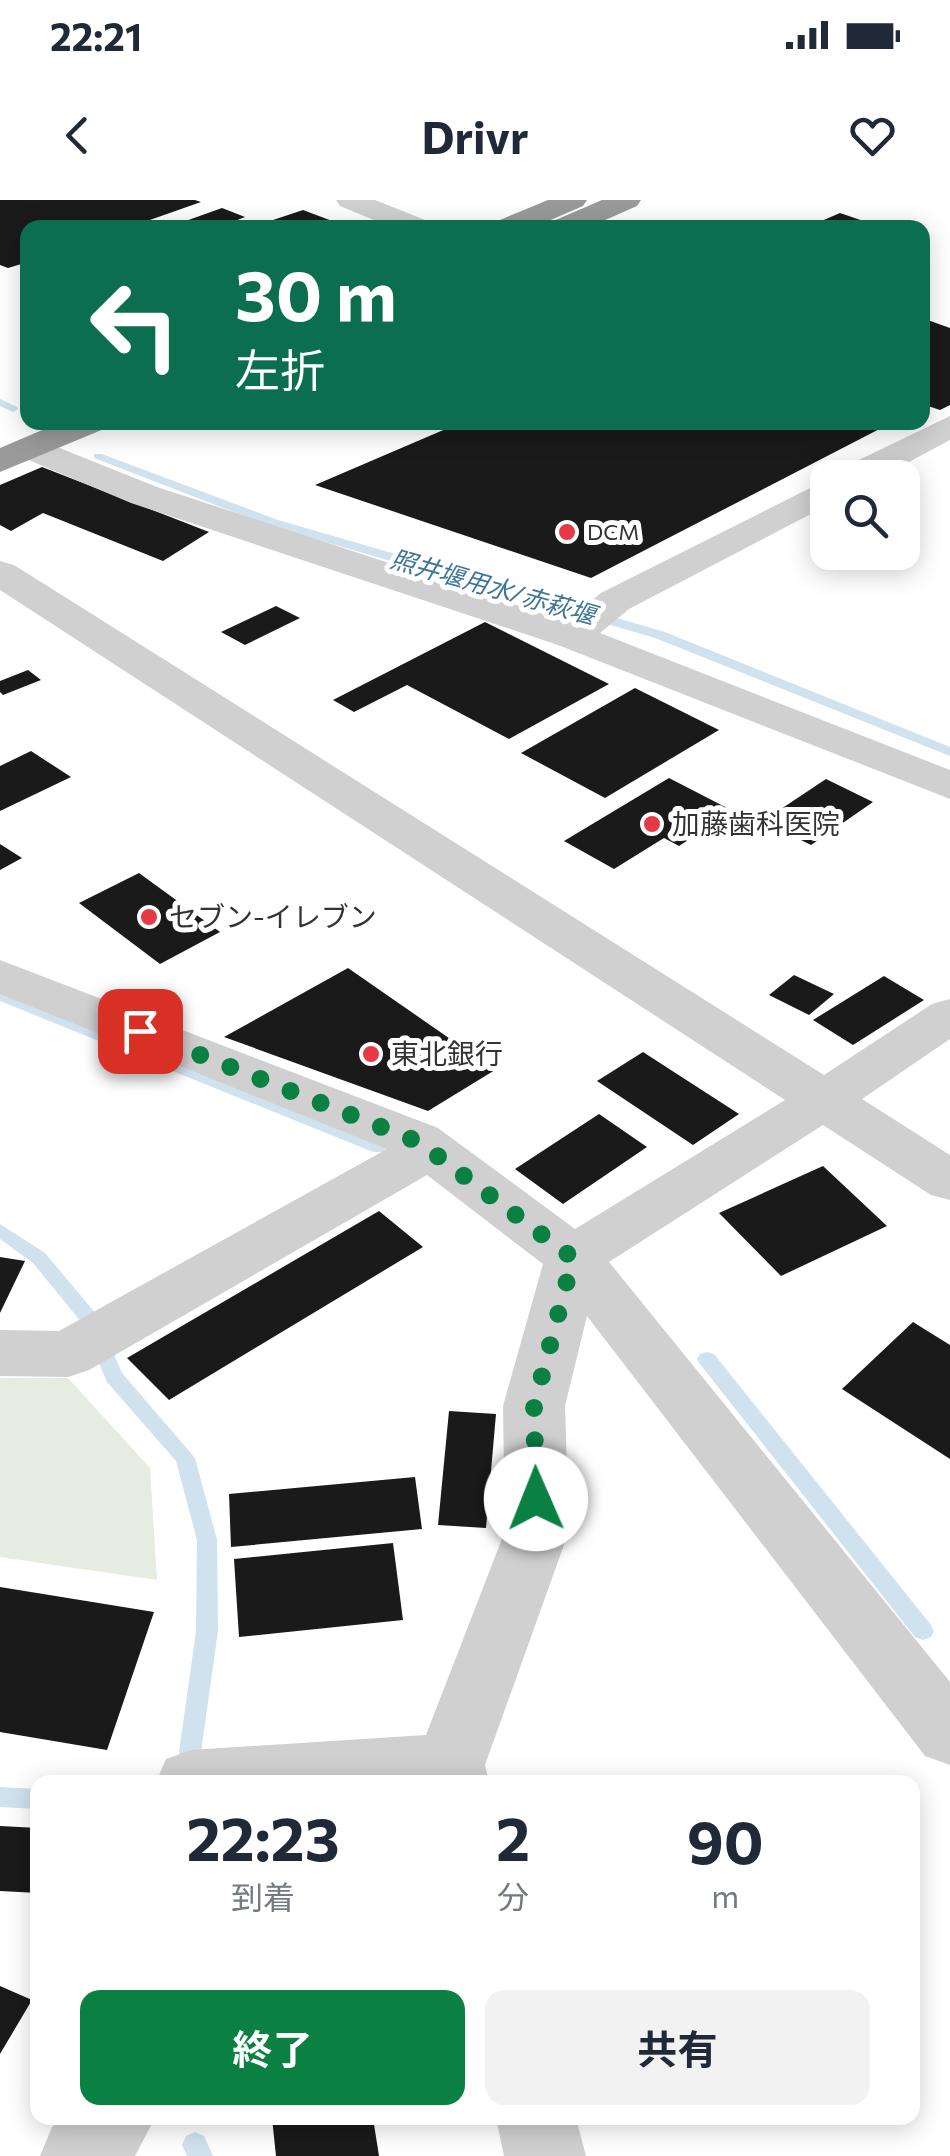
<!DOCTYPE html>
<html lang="ja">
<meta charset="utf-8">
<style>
body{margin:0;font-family:Commissioner,"Noto Sans JP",sans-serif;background:#f2f2f3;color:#1f2937;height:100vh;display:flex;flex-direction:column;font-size:38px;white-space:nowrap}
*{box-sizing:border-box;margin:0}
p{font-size:32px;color:#747a83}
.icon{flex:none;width:55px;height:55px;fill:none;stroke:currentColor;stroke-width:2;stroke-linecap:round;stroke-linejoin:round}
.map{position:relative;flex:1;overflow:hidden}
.sheet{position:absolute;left:30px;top:1575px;width:890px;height:350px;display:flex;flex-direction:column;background:#fff;border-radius:20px;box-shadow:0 5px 25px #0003}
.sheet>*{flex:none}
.hud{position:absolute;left:20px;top:20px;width:910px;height:210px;border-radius:20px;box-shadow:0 5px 25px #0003;background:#0b6e4f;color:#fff;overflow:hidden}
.fabs{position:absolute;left:810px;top:260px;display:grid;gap:20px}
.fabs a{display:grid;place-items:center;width:110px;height:110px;border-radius:20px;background:#fff;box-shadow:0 5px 25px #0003;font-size:50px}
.pin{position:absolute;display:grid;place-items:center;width:85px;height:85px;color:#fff;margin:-42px;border-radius:20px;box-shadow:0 5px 15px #0006}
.me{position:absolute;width:110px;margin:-55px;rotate:359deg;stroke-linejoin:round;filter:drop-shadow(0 0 8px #0008)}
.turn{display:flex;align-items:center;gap:35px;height:210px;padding:0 50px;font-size:45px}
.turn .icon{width:130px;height:130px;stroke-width:2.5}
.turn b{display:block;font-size:70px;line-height:85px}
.eta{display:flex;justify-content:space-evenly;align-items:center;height:170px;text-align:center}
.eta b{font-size:60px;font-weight:700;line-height:70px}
.action{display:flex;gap:20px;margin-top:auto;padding:20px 50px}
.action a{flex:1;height:115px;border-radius:20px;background:#0b8043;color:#fff;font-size:40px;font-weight:700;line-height:115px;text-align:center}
.action a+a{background:#f2f2f3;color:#1f2937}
.status{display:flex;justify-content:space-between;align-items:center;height:70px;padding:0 50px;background:#fff;direction:ltr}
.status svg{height:28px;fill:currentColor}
header{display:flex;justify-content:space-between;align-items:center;height:130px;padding:0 50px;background:#fff;font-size:45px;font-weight:700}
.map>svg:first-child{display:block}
.green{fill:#e6ecdf}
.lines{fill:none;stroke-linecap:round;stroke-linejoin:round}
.stream{fill:#cfe2ee;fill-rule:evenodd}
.building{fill:#1a1a1a}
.minor{fill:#d0d0d0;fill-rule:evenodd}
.highway{fill:#9a9a9a;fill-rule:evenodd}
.route{stroke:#0b8043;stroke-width:18;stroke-dasharray:0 32.4}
.poi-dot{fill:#e63946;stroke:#fff;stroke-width:4}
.labels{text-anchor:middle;stroke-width:10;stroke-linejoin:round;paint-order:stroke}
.far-poi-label{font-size:22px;fill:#333;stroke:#fff;text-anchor:start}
.far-water-label{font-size:25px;font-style:italic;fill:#3f7597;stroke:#fff}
.poi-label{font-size:28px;fill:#333;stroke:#fff;text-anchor:start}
</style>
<div class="status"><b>22:21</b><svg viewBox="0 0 49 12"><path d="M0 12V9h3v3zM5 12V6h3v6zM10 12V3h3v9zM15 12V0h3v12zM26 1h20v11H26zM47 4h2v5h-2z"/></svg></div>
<header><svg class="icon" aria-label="back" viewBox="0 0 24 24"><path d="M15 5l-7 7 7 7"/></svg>Drivr<svg class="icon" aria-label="heart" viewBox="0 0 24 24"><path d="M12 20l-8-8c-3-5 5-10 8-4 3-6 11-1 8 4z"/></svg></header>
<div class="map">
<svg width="950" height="1956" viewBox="0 0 950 1956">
<rect width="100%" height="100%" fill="#fff"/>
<!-- green -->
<path class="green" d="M0 1178H68L150 1268 157 1380 0 1357Z"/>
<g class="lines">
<!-- stream -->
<path class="stream" d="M0 199 17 207 18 209 13 212 0 206Z
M94 254H102L278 320 665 432 950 547V556L655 438 270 326 94 258Z
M0 790 385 944 388 948 385 952H373L0 801Z
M0 1024 45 1053 97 1115 122 1173 195 1258 217 1340 218 1431 201 1552 198 1559 190 1562 182 1559 179 1552 196 1431 197 1340 176 1261 107 1182 82 1123 33 1063 0 1039Z
M707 1152 714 1154 931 1425 934 1431 931 1437 923 1440 915 1437 700 1164 697 1159 700 1154Z
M0 1587 38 1589V1609L0 1607Z
M195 1932 204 1936 213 1956H187L182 1945 186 1936Z"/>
</g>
<!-- building -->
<path class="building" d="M0 0H195L201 2 127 28H28V62L8 68 0 65Z
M222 8 245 17 217 28H166Z
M303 10 348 27V28H280L267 22Z
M840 13 881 27V28H805Z
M922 118 950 128V205L940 210 922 204Z
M462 222H893L591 378 315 285Z
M42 267 209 332 163 361 43 313 11 331 0 325V285Z
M276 406 300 418 245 445 221 432Z
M485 422 609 484 509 539 407 485 354 512 333 500Z
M28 470 41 480 3 495 0 492V481Z
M635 488 719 530 605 598 521 553Z
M31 551 71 577 0 611V566Z
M669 578 733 611 679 646 664 638 614 669 564 641Z
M826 579 873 602 811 645 763 621Z
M0 644 22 658 0 670Z
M139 673 220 732 160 764 79 703Z
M348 768 495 870 428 911 224 837Z
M794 775 834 794 809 815 769 795Z
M884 776 924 800 853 845 813 820Z
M643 852 739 914 693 945 597 881Z
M599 914 647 947 563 1004 515 969Z
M823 966 887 1026 781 1076 719 1013Z
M379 1011 423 1047 169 1200 127 1158Z
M0 1057 25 1061 0 1113Z
M913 1122 950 1145V1259L842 1189Z
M449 1211 496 1214 486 1328 438 1325Z
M415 1277 422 1329 231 1347 229 1294Z
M393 1343 403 1420 239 1437 234 1359Z
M0 1387 154 1412 107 1550 0 1532Z
M0 1626 38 1628V1693L0 1691Z
M0 1786 32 1800 0 1854Z
M272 1918H373L379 1956H276Z"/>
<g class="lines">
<!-- minor -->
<path class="minor" d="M336 0H375L430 22 434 28H393L340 6Z
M950 216V240L879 278H833L838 270Z
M32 237 157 287 566 421 601 393 828 279V305L629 409 600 433 950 570V599L558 445 131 303 19 256 14 248 19 240Z
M0 361 14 365 824 875 932 804 950 799V839L862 899 950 955V1000L931 995 823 925 609 1062 950 1482V1565L925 1556 587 1116 565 1206 569 1331 485 1565 489 1582H156L166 1559 191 1550 426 1535 505 1331 503 1206 543 1064 427 975 89 1170 68 1177 0 1176V1130L59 1131 387 949 0 794V760L438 928 575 1029 785 900 0 390Z
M61 1918H155L135 1956H40L52 1927Z
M496 1918H576L586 1956H504Z"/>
<!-- highway -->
<path class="highway" d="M548 0H587L583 6 532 28H491L495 22Z
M602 0H641L637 6 587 28H547L551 22Z
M61 222H109L104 229 0 272V248Z"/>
</g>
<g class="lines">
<!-- route -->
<path class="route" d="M140 831 419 942 573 1058 534 1206 536 1299"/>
</g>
<!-- markers -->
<g class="poi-dot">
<circle cx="567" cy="332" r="10"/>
<circle cx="652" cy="624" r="10"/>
<circle cx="149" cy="717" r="10"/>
<circle cx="371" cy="854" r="10"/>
</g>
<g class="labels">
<!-- far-poi labels -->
<g class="far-poi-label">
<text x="587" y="340">DCM</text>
</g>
<!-- far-water labels -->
<g class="far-water-label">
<text transform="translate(493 387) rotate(16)" y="9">照井堰用水/赤萩堰</text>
</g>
<!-- poi labels -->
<g class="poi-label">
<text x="672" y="634">加藤歯科医院</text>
<text x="169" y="727">セブン-イレブン</text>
<text x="391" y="864">東北銀行</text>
</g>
</g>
</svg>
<div class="fabs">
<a><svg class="icon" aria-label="search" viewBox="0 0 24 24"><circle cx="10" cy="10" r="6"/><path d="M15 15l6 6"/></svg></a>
</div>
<div class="pin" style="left:140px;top:831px;background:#d93025"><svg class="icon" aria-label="arrive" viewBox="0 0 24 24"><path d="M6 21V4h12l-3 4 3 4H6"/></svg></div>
<svg class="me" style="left:536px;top:1299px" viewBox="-20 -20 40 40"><circle r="19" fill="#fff"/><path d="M0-13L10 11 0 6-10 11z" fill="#0b8043"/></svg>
<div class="hud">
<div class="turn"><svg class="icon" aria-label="left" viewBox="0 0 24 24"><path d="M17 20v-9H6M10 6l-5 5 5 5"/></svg><div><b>30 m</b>左折</div></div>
</div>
<section class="sheet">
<div class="eta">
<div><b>22:23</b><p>到着</p></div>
<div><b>2</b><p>分</p></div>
<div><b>90</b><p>m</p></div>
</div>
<div class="action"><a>終了</a><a>共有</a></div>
</section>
</div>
